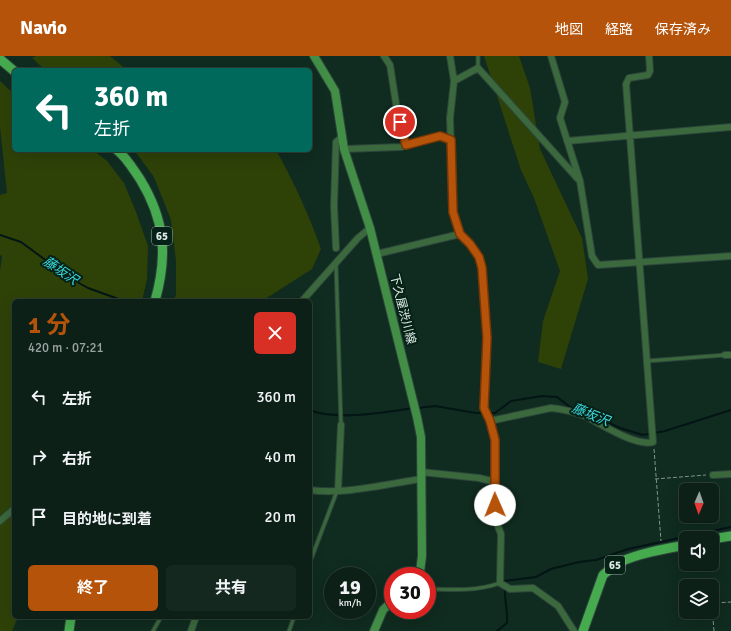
<!DOCTYPE html>
<html lang="ja">
<meta charset="utf-8">
<style>
body{margin:0;font-family:Signika,"Noto Sans JP",sans-serif;background:#152820;color:#f1f3f6;height:100vh;display:flex;flex-direction:column;font-size:15px;white-space:nowrap}
*{box-sizing:border-box;margin:0}
p{font-size:13px;color:#9aa3a1}
.icon{flex:none;width:22px;height:22px;fill:none;stroke:currentColor;stroke-width:2;stroke-linecap:round;stroke-linejoin:round}
.map{position:relative;flex:1;overflow:hidden}
.sheet{position:absolute;left:12px;top:243px;width:300px;height:320px;display:flex;flex-direction:column;background:#0c2017;border-radius:6px;box-shadow:0 4px 16px #0002,0 0 0 1px #2c3e36}
.sheet>*{flex:none}
.hud{position:absolute;left:12px;top:12px;width:300px;height:84px;border-radius:6px;box-shadow:0 4px 16px #0002,0 0 0 1px #2c3e36;background:#00695c;color:#fff;overflow:hidden}
.needle{width:26px;rotate:182deg}
.tools{position:absolute;left:679px;top:427px;display:grid;gap:8px}
.tools a{display:grid;place-items:center;width:40px;height:40px;border-radius:6px;background:#0c2017;box-shadow:0 4px 16px #0002,0 0 0 1px #2c3e36;font-size:20px}
.speed{position:absolute;left:324px;top:511px;display:flex;gap:8px;font-size:20px;font-weight:700;text-align:center}
.speed>*{display:grid;place-content:center;width:52px;height:52px;border-radius:50%;background:#0c2017;box-shadow:0 4px 16px #0002,0 0 0 1px #2c3e36;line-height:1}
.speed small{font-size:10px;font-weight:400}
.speed .limit{border:6px solid #d22;background:#fff;color:#111}
.pin{position:absolute;display:grid;place-items:center;width:34px;height:34px;color:#fff;margin:-17px;border:2px solid #fff;border-radius:50%;box-shadow:0 1px 4px #0007}
.me{position:absolute;width:44px;margin:-22px;rotate:359deg;stroke-linejoin:round;filter:drop-shadow(0 0 3px #0008)}
.turn{display:flex;align-items:center;gap:14px;height:84px;padding:0 16px;font-size:18px}
.turn .icon{width:52px;height:52px;stroke-width:2.5}
.turn b{display:block;font-size:28px;line-height:34px}
.round{display:grid;place-items:center;flex:none;width:42px;height:42px;border-radius:6px;background:#152820}
.overview{display:flex;align-items:center;justify-content:space-between;height:68px;padding:0 16px}
h1{font-size:24px;font-weight:700;line-height:30px;color:#b45309}
.cta{display:flex;gap:8px;margin-top:auto;padding:8px 16px}
.cta a{flex:1;height:46px;border-radius:6px;background:#b45309;color:#fff;font-size:16px;font-weight:700;line-height:46px;text-align:center}
.cta a+a{background:#152820;color:#f1f3f6}
ul{padding:0;list-style:none}
li{display:flex;align-items:center;gap:12px;height:60px;padding:0 16px}
li div{flex:1}
li b{display:block;font-size:15px}
li em{font-style:normal}
header{display:flex;align-items:center;gap:24px;box-sizing:border-box;height:56px;padding:0 20px;background:#b45309;color:#fff}
header strong{font-size:19px}
nav{display:flex;gap:22px;margin-inline-start:auto;font-size:14px}
.map>svg:first-child{display:block}
.green{fill:#2e4208}
.lines{fill:none;stroke-linecap:round;stroke-linejoin:round}
.stream{stroke:#031515;stroke-width:2}
.service-casing{stroke:#2d463b;stroke-width:5}
.minor-casing{stroke:#2d463b;stroke-width:8}
.secondary-casing{stroke:#2d463b;stroke-width:10}
.primary-casing{stroke:#2d463b;stroke-width:11}
.path{stroke:#80958c;stroke-width:1;stroke-dasharray:4 2;stroke-linecap:butt}
.service{stroke:#3b683d;stroke-width:3}
.minor{stroke:#3b683d;stroke-width:6}
.secondary{stroke:#428e47;stroke-width:8}
.primary{stroke:#46aa4f;stroke-width:9}
.route-casing{stroke:#753606;stroke-width:10}
.route{stroke:#b45309;stroke-width:7}
.labels{text-anchor:middle;stroke-width:4;stroke-linejoin:round;paint-order:stroke}
.shield{fill:#062116;stroke:#9cb0a7;stroke-width:1}
.shield-label{font-size:11px;font-weight:bold;fill:#ddede5}
.street-label{font-size:12px;fill:#ddede5;stroke:#062116}
.water-label{font-size:13px;font-style:italic;fill:#3adbe1;stroke:#062116}
</style>
<header>
<strong>Navio</strong>
<nav><a>地図</a><a>経路</a><a>保存済み</a></nav>
</header>
<div class="map">
<svg width="731" height="575" viewBox="0 0 731 575">
<rect width="100%" height="100%" fill="#102b1f"/>
<!-- green -->
<path class="green" d="M36 0H110L127 14H45L32 2Z
M484 0H519L530 32 540 93 582 182 588 223 561 313 538 306 543 265 560 215 534 142 521 114Z
M0 25 14 38V94H93L107 105 124 127 136 156 148 190 147 223 142 245H14V561H18L12 575H0V215L2 200 0 199V139L7 137 0 71Z
M134 94H276C294 126 309 159 321 193L312 213 262 245H173L176 239V205L171 164 154 121Z"/>
<g class="lines">
<!-- stream -->
<path class="stream" d="M0 179 21 186 70 222 88 232 124 245
M418 352 435 350 476 357H495L511 345 542 340 557 341 570 351 586 356 620 372 643 379 665 375 731 354
M310 354C334 365 386 356 413 352
M497 575 507 567C508 552 503 539 505 525L536 521 551 513 579 506 596 504 628 493 731 471"/>
<defs>
<path id="service" d="M478 12V0
M336 207 341 369
M647 305 725 299
M310 506 337 435
M427 531 431 533C454 534 478 535 500 527
M153 575 161 561
M289 575 294 561"/>
<path id="minor" d="M384 0 390 9 397 54 407 89
M450 0 454 25 450 62 453 156 460 178 470 187 479 201 482 212 487 282 484 352 490 365 495 384V449L497 468 501 478 500 527 510 533 533 532 558 550 574 575
M551 0 565 46 560 62 580 125 592 200 598 209 731 200
M454 25 478 12 578 123
M567 85 731 71
M344 93 401 91 439 80 451 84
M336 192 334 150 336 86 343 80
M377 198 460 178
M302 245 358 182 370 172
M725 299H731
M490 365 551 352C563 353 574 356 585 360 601 368 636 391 653 386L626 28 629 22 648 19 650 15 649 0
M421 416 479 422 495 426
M713 419 731 418
M310 434C343 439 387 428 421 423
M338 435 341 369
M0 465 14 453
M191 575 196 561"/>
<path id="secondary" d="M314 0 335 35 344 93 370 172 417 361 421 381 422 500 420 516 417 520
M374 575 383 554 393 544"/>
<path id="primary" d="M0 3 14 15
M117 94C127 102 133 113 140 123 165 164 168 199 155 245
M712 483 731 480
M69 575 71 561
M583 575 603 519C608 515 614 509 620 506 640 497 664 493 686 489"/>
</defs>
<!-- service casing -->
<use href="#service" class="service-casing"/>
<!-- minor casing -->
<use href="#minor" class="minor-casing"/>
<!-- secondary casing -->
<use href="#secondary" class="secondary-casing"/>
<!-- primary casing -->
<use href="#primary" class="primary-casing"/>
<!-- path -->
<path class="path" d="M654 393 661 485
M655 423 706 419
M714 575 712 550 715 547 731 546"/>
<!-- service -->
<use href="#service" class="service"/>
<!-- minor -->
<use href="#minor" class="minor"/>
<!-- secondary -->
<use href="#secondary" class="secondary"/>
<!-- primary -->
<use href="#primary" class="primary"/>
</g>
<g class="lines">
<defs>
<path id="route" d="M400 66 406 89 440 80 451 84 453 156 460 178 470 188 479 201 482 212 487 282 484 352 490 365 495 384V449"/>
</defs>
<!-- route casing -->
<use href="#route" class="route-casing"/>
<!-- route -->
<use href="#route" class="route"/>
</g>
<g class="labels">
<!-- shield labels -->
<g class="shield">
<rect x="152" y="171" width="20" height="18" rx="3"/>
<rect x="605" y="500" width="20" height="18" rx="3"/>
</g>
<g class="shield-label">
<text x="162" y="184">65</text>
<text x="615" y="513">65</text>
</g>
<!-- street labels -->
<g class="street-label">
<text transform="translate(403 253) rotate(76)" y="4">下久屋渋川線</text>
</g>
<!-- water labels -->
<g class="water-label">
<text transform="translate(61 214) rotate(34)" y="5">藤坂沢</text>
<text transform="translate(591 358) rotate(22)" y="5">藤坂沢</text>
</g>
</g>
</svg>
<div class="tools">
<a><svg class="needle" viewBox="-14 -14 28 28"><path d="M0-13l5 13h-10z" fill="#e53935"/><path d="M0 13l5-13h-10z" fill="#9aa3a1"/></svg></a>
<a><svg class="icon" aria-label="sound" viewBox="0 0 24 24"><path d="M4 9h4l5-4v14l-5-4H4zM17 9q2 3 0 6"/></svg></a>
<a><svg class="icon" aria-label="layers" viewBox="0 0 24 24"><path d="M12 4l9 5-9 5-9-5zM3 14l9 5 9-5"/></svg></a>
</div>
<div class="speed"><div>19<small>km/h</small></div><div class="limit">30</div></div>
<div class="pin" style="left:400px;top:66px;background:#d93025"><svg class="icon" aria-label="arrive" viewBox="0 0 24 24"><path d="M6 21V4h12l-3 4 3 4H6"/></svg></div>
<svg class="me" style="left:495px;top:449px" viewBox="-20 -20 40 40"><circle r="19" fill="#fff"/><path d="M0-13L10 11 0 6-10 11z" fill="#b45309"/></svg>
<div class="hud">
<div class="turn"><svg class="icon" aria-label="left" viewBox="0 0 24 24"><path d="M17 20v-9H6M10 6l-5 5 5 5"/></svg><div><b>360 m</b>左折</div></div>
</div>
<section class="sheet">
<div class="overview"><div><h1>1 分</h1><p>420 m · 07:21</p></div><a class="round" style="background:#d93025;color:#fff"><svg class="icon" aria-label="close" viewBox="0 0 24 24"><path d="M6 6l12 12M18 6L6 18"/></svg></a></div>
<ul>
<li><svg class="icon" aria-label="left" viewBox="0 0 24 24"><path d="M17 20v-9H6M10 6l-5 5 5 5"/></svg><div><b>左折</b></div><em>360 m</em></li>
<li><svg class="icon" aria-label="right" viewBox="0 0 24 24"><path d="M7 20v-9h11M14 6l5 5-5 5"/></svg><div><b>右折</b></div><em>40 m</em></li>
<li><svg class="icon" aria-label="arrive" viewBox="0 0 24 24"><path d="M6 21V4h12l-3 4 3 4H6"/></svg><div><b>目的地に到着</b></div><em>20 m</em></li>
</ul>
<div class="cta"><a>終了</a><a>共有</a></div>
</section>
</div>
